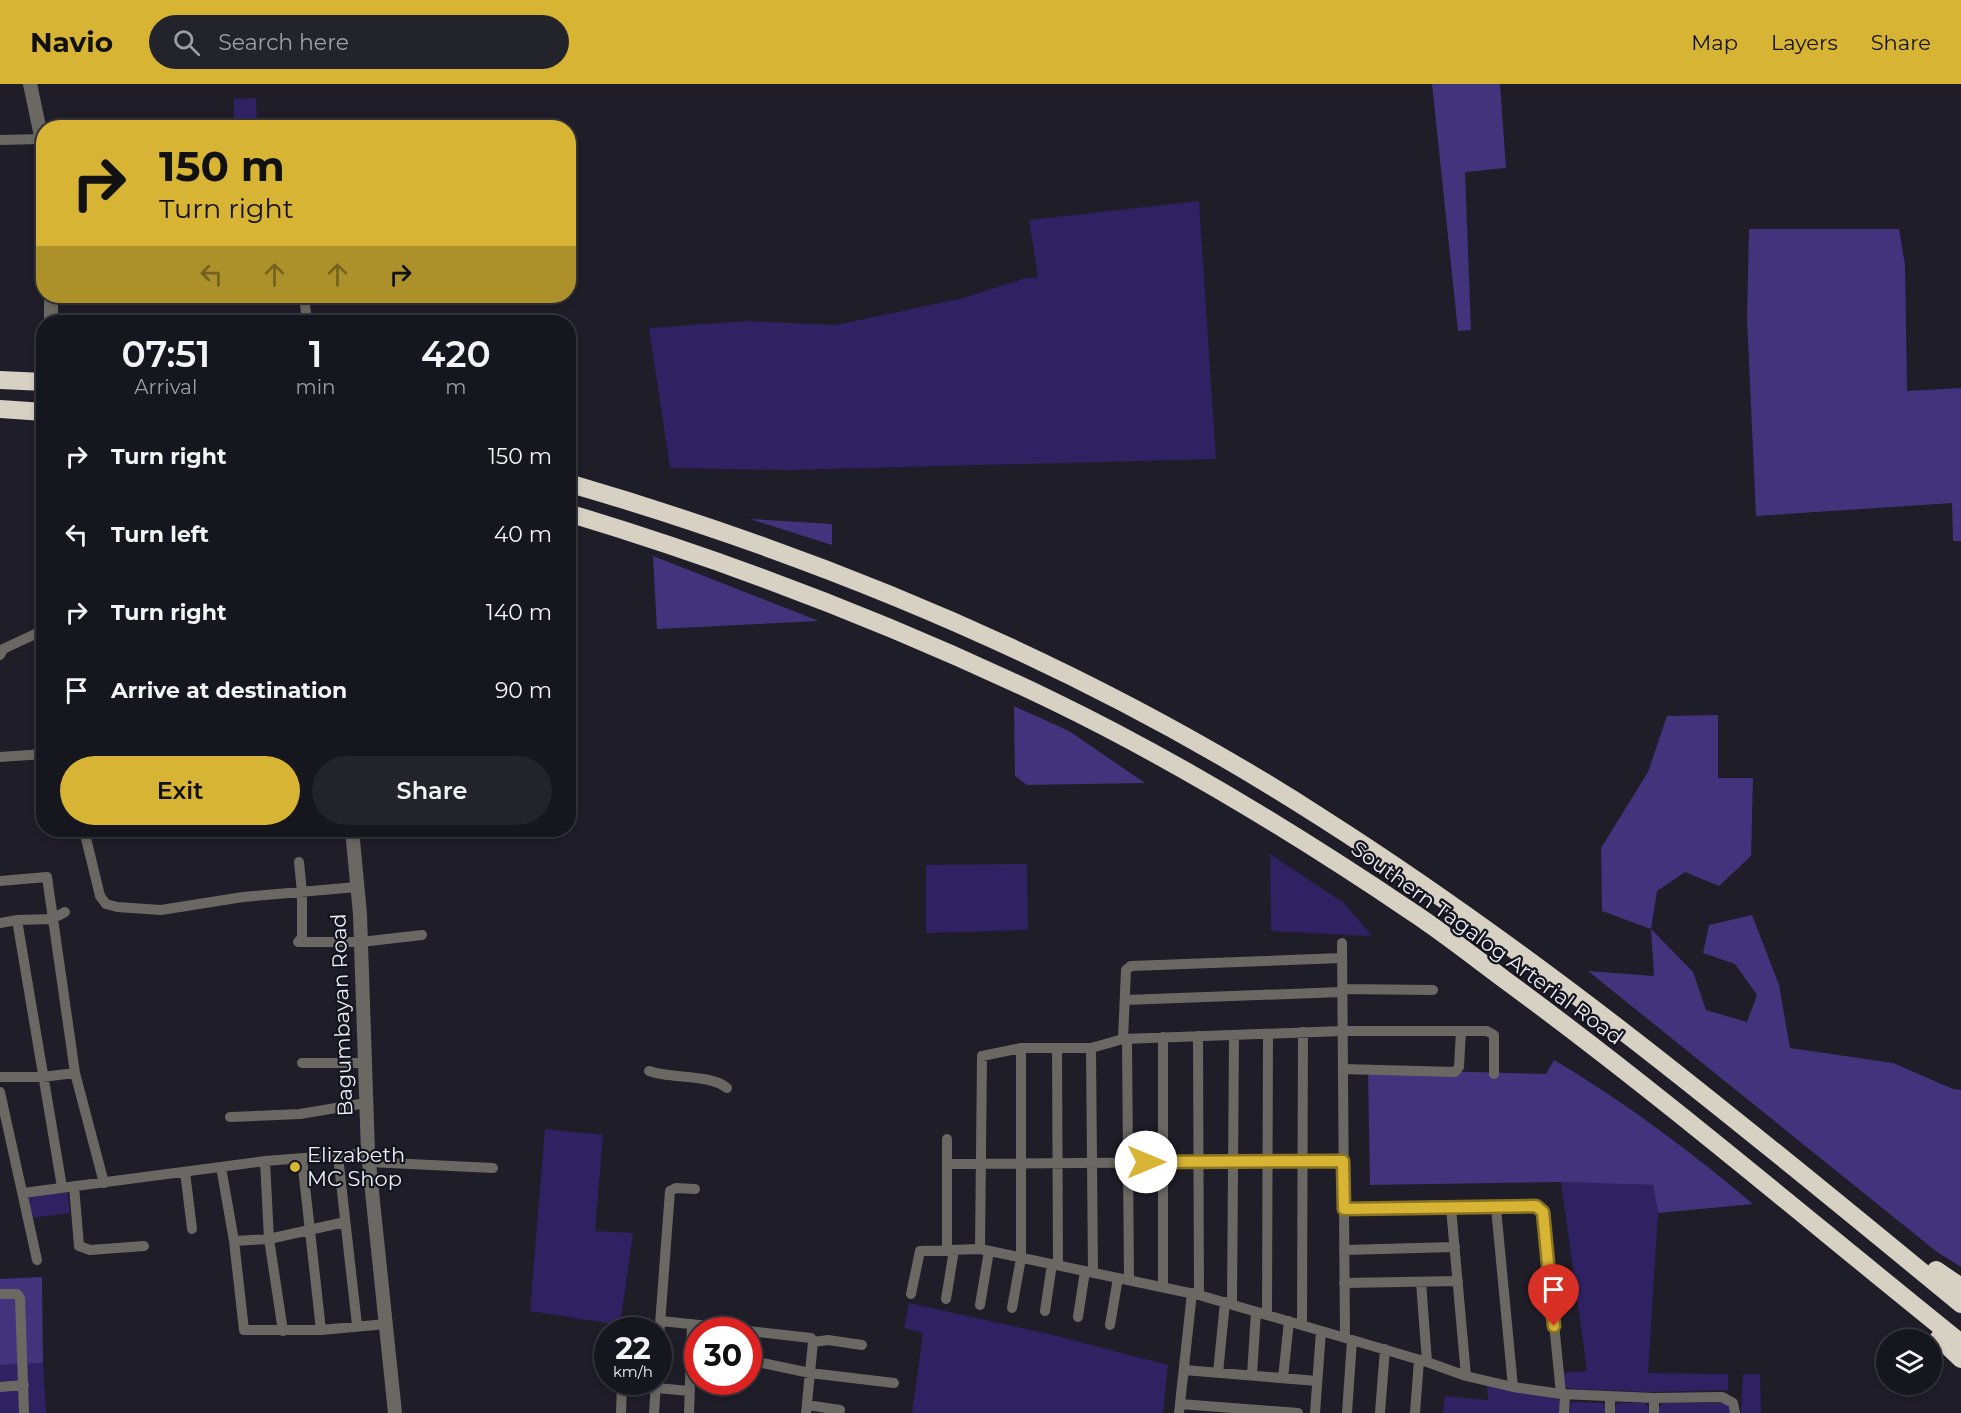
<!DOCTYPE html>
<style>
body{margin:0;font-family:Montserrat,sans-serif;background:#23232b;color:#f1f3f6;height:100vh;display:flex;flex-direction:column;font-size:22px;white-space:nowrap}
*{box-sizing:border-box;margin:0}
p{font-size:20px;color:#9e9fa4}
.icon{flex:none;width:33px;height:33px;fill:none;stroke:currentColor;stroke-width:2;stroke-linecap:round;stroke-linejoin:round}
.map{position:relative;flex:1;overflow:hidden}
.details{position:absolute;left:36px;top:231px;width:540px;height:522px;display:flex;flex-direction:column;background:#16161e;border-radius:24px;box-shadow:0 3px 9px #0003,0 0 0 2px #35353c}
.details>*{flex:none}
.top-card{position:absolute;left:36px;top:36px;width:540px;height:183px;border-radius:24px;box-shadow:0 3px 9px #0003,0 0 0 2px #35353c;background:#d8b434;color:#111;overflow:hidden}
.fabs{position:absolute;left:1876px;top:1245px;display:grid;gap:12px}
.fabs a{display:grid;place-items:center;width:66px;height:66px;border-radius:50%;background:#16161e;box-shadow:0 3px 9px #0003,0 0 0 2px #35353c;font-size:30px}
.speed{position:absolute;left:594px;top:1233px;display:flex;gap:12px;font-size:30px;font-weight:700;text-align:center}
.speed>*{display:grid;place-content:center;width:78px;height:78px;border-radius:50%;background:#16161e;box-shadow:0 3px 9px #0003,0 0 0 2px #35353c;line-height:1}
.speed small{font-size:15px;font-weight:400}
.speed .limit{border:9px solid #d22;background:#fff;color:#111}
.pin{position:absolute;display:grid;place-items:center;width:51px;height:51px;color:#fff;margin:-62px -26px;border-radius:50% 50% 50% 0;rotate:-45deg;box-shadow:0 0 6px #0007}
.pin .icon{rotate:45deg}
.me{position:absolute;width:66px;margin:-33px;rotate:90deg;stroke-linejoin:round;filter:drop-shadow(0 0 4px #0008)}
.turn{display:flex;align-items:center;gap:21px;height:126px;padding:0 24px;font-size:27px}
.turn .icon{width:78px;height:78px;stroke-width:2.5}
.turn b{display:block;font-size:42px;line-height:51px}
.lanes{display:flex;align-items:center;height:57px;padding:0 24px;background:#0003;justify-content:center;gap:30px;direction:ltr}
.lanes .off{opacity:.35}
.eta{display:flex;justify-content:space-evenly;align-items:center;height:102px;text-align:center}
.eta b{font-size:36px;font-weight:600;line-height:42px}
.cta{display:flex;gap:12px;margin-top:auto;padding:12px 24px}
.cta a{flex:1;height:69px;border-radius:36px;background:#d8b434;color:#111;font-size:24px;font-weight:600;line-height:69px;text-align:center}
.cta a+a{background:#23232b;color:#f1f3f6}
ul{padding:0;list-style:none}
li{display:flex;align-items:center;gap:18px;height:78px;padding:0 24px}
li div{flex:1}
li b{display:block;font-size:22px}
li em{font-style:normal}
header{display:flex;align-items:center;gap:36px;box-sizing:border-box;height:84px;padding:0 30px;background:#d8b434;color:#111}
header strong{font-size:28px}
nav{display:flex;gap:33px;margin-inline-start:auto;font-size:21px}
.search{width:420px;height:54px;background:#23232b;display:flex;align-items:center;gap:15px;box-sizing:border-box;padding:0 21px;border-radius:33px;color:#9e9fa4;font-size:22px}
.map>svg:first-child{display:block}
.green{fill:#2f2263}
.forest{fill:#41347d}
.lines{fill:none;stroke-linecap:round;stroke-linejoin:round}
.minor{stroke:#6a6862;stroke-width:10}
.tertiary{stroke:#6a6862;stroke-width:14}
.motorway{stroke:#d6d1c2;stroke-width:18}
.route-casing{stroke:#8c7522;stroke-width:15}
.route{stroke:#d8b434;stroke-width:10}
.poi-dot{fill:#d8b434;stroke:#14141e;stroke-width:2}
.labels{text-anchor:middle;stroke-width:4.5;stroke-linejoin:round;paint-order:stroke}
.street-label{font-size:21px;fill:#ececf4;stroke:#14141e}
.poi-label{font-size:21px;fill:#ececf4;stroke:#14141e;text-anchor:start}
</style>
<header>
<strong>Navio</strong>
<div class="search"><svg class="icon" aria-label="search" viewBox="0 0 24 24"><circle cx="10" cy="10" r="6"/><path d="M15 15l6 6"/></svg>Search here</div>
<nav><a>Map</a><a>Layers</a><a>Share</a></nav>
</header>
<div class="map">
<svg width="1961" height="1329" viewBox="0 0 1961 1329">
<rect width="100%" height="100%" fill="#1e1d28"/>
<!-- green -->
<path class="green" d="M256 14 257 43H234V15Z
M1199 117 1216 375 788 386 670 384 649 244 748 237 836 241 963 214 1026 194 1038 193 1029 136Z
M1270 770 1344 819 1372 852 1271 847Z
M1027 780 1028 846 926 849V781Z
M545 1045 603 1051 595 1147 633 1149 620 1241 530 1227Z
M1561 1098 1653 1101 1658 1129 1648 1289 1728 1290V1306L1650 1308 1573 1305 1565 1303 1562 1289 1587 1287Z
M67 1107 70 1129 31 1134 28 1113Z
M909 1219 1049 1250 1168 1281 1163 1329H912L923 1249 904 1244Z
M43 1279 46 1329H0V1281Z
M1743 1290H1760L1761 1329H1741Z
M1487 1301 1558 1315 1561 1319V1329H1443L1445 1312 1488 1316Z
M1573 1318 1603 1319 1606 1322V1329H1569L1570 1320Z
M1620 1319H1646L1650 1329H1614L1616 1320Z
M1663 1319H1726L1731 1329H1658V1324Z"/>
<!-- forest -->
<path class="forest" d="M1432 0H1500L1506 84 1465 88 1471 246 1458 247Z
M1749 145H1899L1905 181 1907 307 1961 304V457H1953L1952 419 1756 432 1747 234Z
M750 435 832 440V461Z
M653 472 819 537 657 545Z
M1014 622 1069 647 1145 699 1027 701 1015 692Z
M1718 631V694H1753L1751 772 1719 802 1685 788 1657 807 1651 845 1693 888 1706 926 1747 938 1757 911 1735 880 1703 869 1709 841 1752 831 1779 901 1790 964 1893 979 1953 1005 1961 1006V1183L1937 1168 1588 887 1654 892 1651 845 1602 827 1601 764 1648 688 1667 632Z
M1554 976C1625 1018 1690 1067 1753 1120L1658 1129 1653 1101 1561 1098 1370 1101 1368 985 1546 990Z
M42 1193 43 1279 0 1281V1195Z"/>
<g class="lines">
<!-- minor -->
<path class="minor" d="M0 56 41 55
M304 212 307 238
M0 571 3 565 44 546
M0 673 44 670
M84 746 100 812 106 820 117 823 161 826 243 813 357 803
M299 778 302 808V854L298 858H361L422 851
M0 797 47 793 75 989 104 1099
M17 836 62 1103
M0 839 17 836 52 835 65 828
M1342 859 1345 1254
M1342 905 1433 906
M1125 916 1342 908
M1198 952 1199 1211
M1163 953V1203
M1123 955 1126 886 1131 882 1342 874
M1127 955 1129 1196
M1057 964 1058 1181
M1091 964 1093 1189
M302 979H365
M1343 985 1455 988 1459 983 1461 947
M649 987C671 995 711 990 727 1004
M0 993H42L75 989
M0 1008 37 1176
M230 1033 300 1030 366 1019
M947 1055V1166
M338 1072 357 1241
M302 1075 321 1246
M265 1077 269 1155 283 1247
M369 1078 493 1084
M947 1080 1343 1077
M221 1083 234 1157 244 1246H321L386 1240
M185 1088 192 1145
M74 1102 79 1162 90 1166 144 1162
M23 1109 265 1077 368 1069
M1451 1124 1466 1292
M1496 1124 1513 1303
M234 1157 269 1155 345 1138
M980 1165 982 972 1021 964H1091L1123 955 1342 947H1487L1494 951V990
M1344 1166 1455 1163
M1421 1198 1427 1278
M1344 1199 1458 1197
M0 1210H17L20 1214 24 1329
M911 1210 920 1167 980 1165 1199 1211 1427 1278 1466 1292 1513 1303 1561 1310 1543 1128 1536 1122 1344 1125
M946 1215 954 1166
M1232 1220 1234 951
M980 1221 989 1167
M1012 1224 1021 1174V964
M1045 1227 1052 1180
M1267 1231 1268 950
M1078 1233 1085 1187
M661 1237 747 1246
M1110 1241 1118 1194
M1302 1241 1303 948
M748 1247 811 1254 813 1258 806 1329
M813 1258 828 1256 862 1261
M658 1267 670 1107 676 1104 695 1105
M762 1279 810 1289 894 1299
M1184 1286 1317 1297
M1218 1289 1225 1218
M1252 1291 1256 1228
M1283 1294 1289 1237
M0 1303 24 1301
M1561 1310 1654 1314
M1180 1320 1298 1329
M807 1321 840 1326
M621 1329 622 1301 690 1307
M654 1329 656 1299
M689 1329 692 1240
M1179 1329 1192 1209
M1315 1329 1321 1247
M1347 1329 1352 1256
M1380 1329 1385 1265
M1415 1329 1419 1276
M1564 1329 1565 1311
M1610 1329V1313
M1654 1329V1314L1722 1313 1733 1319 1735 1329"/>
<!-- tertiary -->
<path class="tertiary" d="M30 0 44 66
M51 212V238
M352 746 360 830 368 1069 395 1329"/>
<!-- motorway -->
<path class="motorway" d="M0 296 44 298
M0 325 44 328
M568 399C832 476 1091 585 1322 734 1548 878 1754 1050 1961 1220
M568 429C734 479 895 541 1051 616 1175 676 1298 751 1412 828 1444 849 1474 873 1505 896 1662 1011 1809 1137 1961 1259
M1936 1186 1961 1203
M1939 1254 1961 1275"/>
</g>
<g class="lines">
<defs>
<path id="route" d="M1146 1078 1343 1077 1344 1125 1536 1122 1543 1128 1554 1242"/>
</defs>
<!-- route casing -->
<use href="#route" class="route-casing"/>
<!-- route -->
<use href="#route" class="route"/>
</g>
<!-- markers -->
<circle class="poi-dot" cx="295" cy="1083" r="6"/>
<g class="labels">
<!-- street labels -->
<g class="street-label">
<text transform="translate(1487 859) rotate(36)" y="7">Southern Tagalog Arterial Road</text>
<text transform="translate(342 931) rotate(-92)" y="7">Bagumbayan Road</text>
</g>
<!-- poi labels -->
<g class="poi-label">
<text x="307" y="1078">Elizabeth<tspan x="307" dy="24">MC Shop</tspan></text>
</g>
</g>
</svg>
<div class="fabs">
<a><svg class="icon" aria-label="layers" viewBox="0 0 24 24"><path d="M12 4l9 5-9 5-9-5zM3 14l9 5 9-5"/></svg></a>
</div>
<div class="speed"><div>22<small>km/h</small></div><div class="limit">30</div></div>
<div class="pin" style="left:1554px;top:1242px;background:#d93025"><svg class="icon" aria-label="arrive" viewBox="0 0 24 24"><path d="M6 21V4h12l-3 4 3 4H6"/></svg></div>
<svg class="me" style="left:1146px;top:1078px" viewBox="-20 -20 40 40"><circle r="19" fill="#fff"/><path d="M0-13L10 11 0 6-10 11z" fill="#d8b434"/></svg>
<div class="top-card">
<div class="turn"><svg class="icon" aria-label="right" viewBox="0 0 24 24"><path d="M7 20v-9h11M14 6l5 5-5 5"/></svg><div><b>150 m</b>Turn right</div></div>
<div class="lanes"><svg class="icon off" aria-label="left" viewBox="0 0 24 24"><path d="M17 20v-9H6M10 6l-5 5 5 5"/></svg><svg class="icon off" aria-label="ahead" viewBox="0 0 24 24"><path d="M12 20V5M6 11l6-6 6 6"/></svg><svg class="icon off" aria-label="ahead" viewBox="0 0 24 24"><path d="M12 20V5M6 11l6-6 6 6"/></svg><svg class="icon" aria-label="right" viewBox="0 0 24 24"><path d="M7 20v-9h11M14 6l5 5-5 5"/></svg></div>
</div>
<section class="details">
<div class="eta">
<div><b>07:51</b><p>Arrival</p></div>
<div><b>1</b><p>min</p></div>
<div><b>420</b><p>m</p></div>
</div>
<ul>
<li><svg class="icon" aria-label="right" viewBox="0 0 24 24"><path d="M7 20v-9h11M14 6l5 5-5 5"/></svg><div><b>Turn right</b></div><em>150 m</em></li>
<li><svg class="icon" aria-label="left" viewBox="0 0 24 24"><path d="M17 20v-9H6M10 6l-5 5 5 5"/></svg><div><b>Turn left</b></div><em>40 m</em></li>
<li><svg class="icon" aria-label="right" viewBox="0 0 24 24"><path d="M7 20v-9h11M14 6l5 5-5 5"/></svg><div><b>Turn right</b></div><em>140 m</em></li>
<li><svg class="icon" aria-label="arrive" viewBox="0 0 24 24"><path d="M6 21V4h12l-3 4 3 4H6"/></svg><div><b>Arrive at destination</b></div><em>90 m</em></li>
</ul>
<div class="cta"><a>Exit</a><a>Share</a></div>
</section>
</div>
